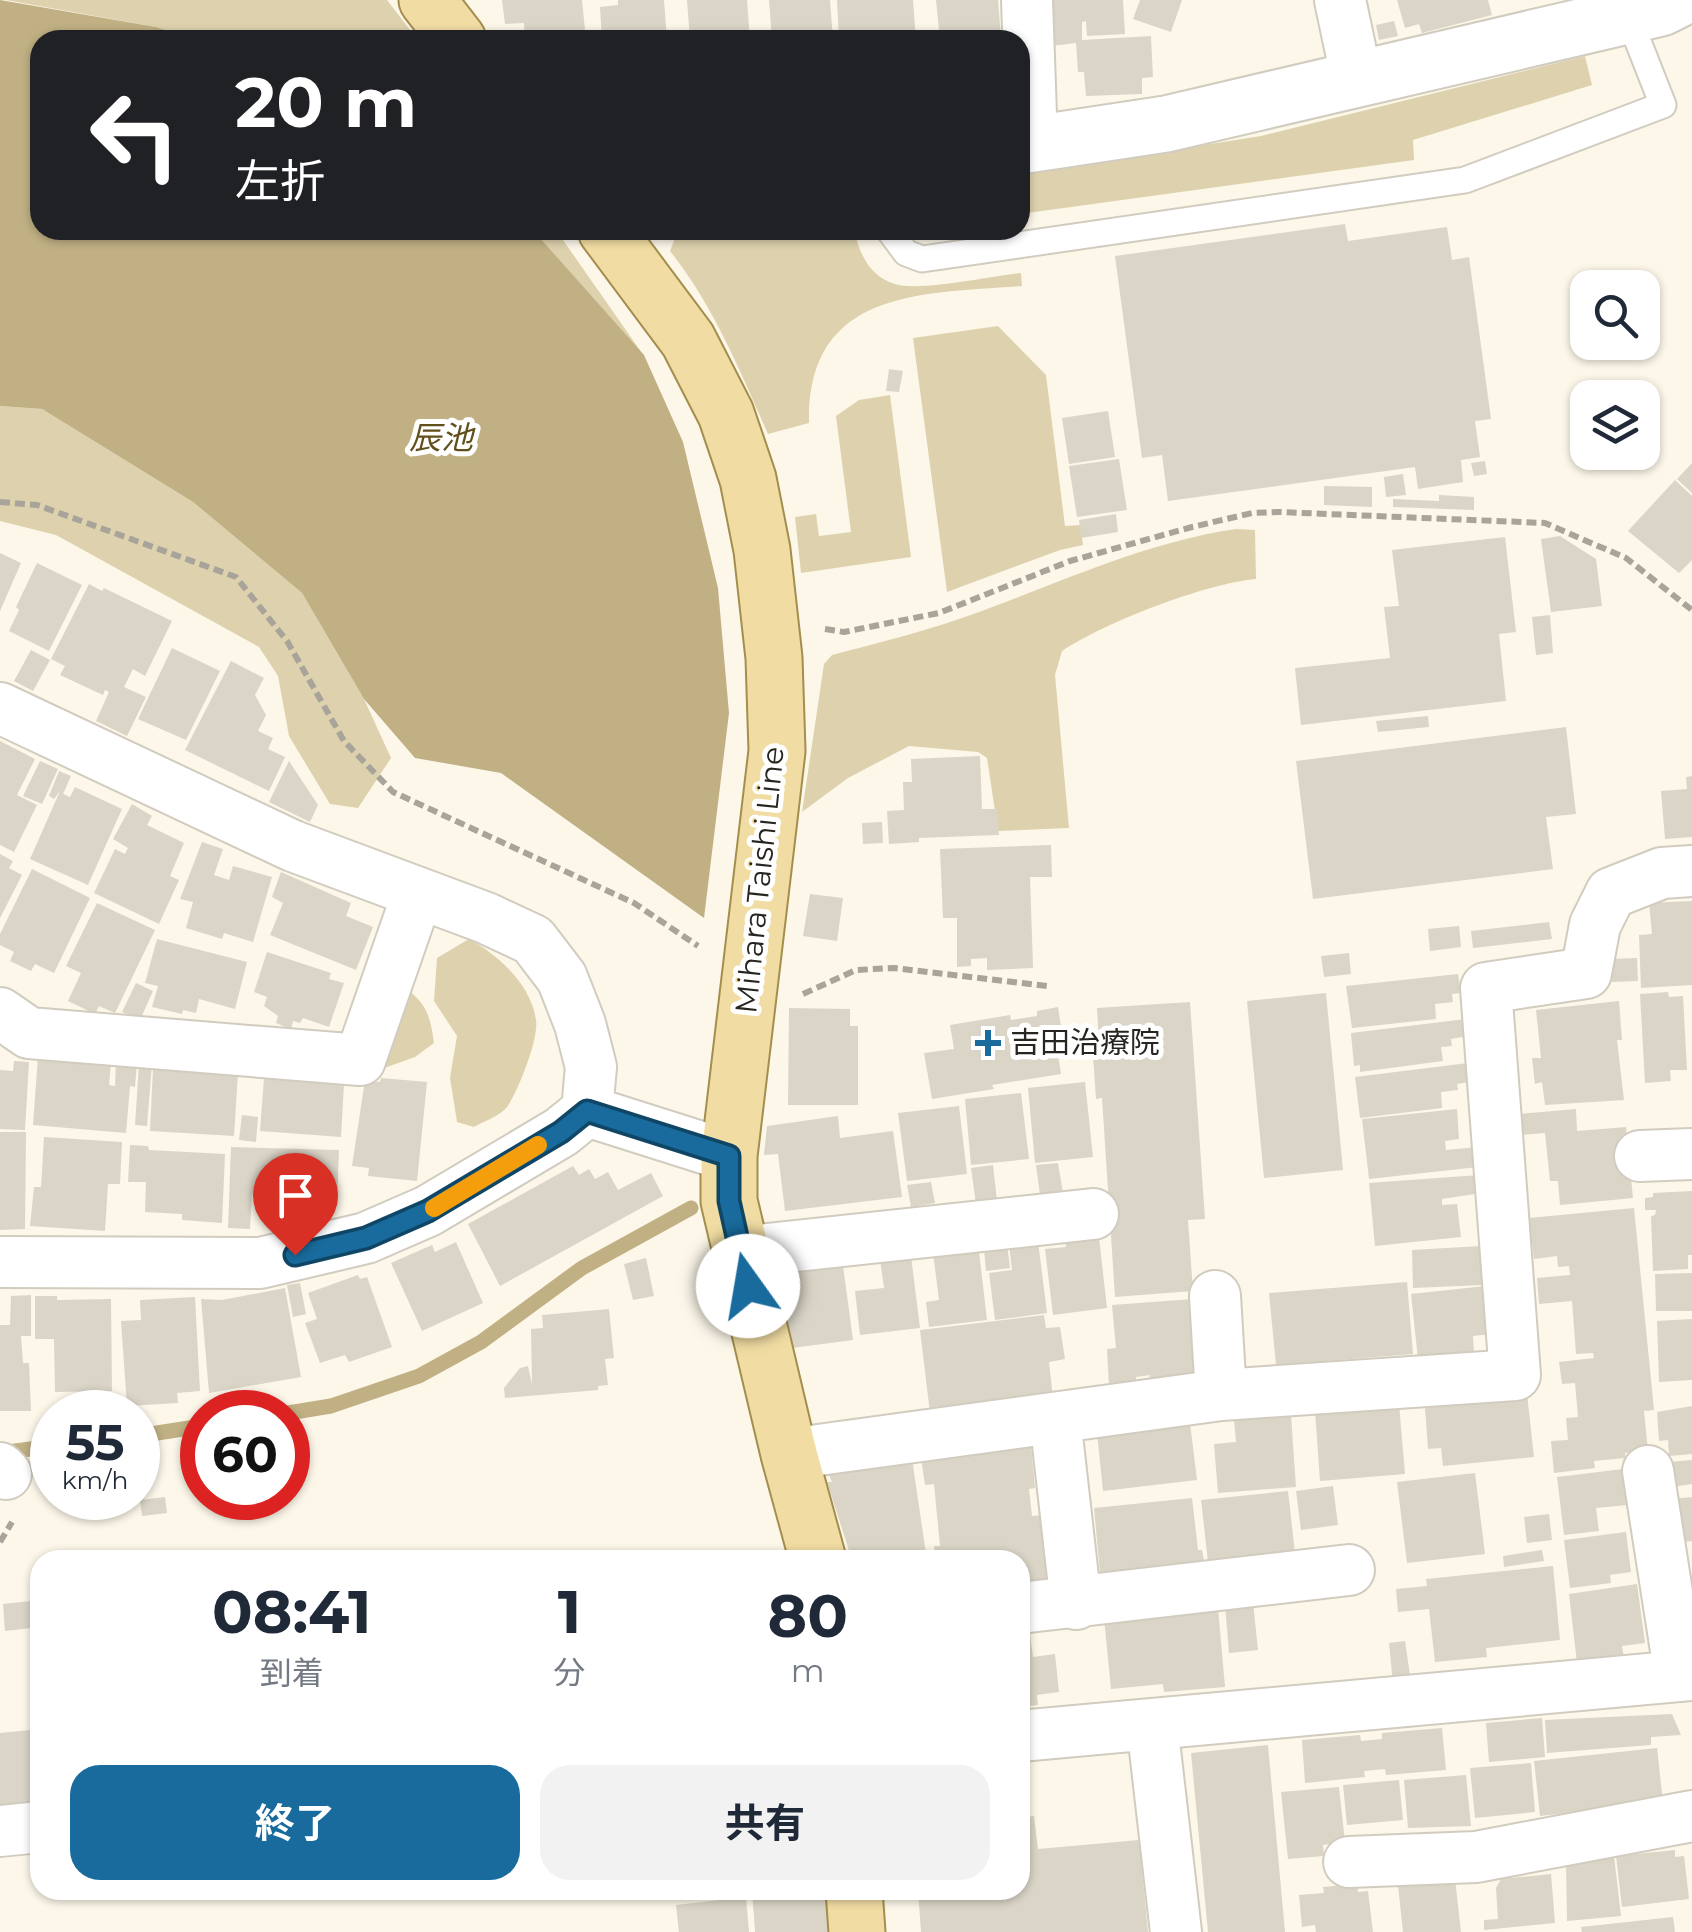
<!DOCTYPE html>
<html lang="ja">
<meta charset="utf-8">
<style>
body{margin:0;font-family:Montserrat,"Noto Sans JP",sans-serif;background:#f2f2f3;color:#1f2937;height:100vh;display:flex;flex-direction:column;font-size:38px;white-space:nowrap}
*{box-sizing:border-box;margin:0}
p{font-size:32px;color:#747a83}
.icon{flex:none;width:55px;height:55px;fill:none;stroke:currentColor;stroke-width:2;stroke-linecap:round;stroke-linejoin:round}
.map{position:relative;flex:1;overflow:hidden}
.sheet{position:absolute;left:30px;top:1550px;width:1000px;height:350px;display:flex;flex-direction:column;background:#fff;border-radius:30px;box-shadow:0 2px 8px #0004}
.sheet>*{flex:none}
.hud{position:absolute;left:30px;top:30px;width:1000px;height:210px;border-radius:30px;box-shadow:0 2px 8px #0004;background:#202124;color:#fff;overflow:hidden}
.fabs{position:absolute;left:1570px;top:270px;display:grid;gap:20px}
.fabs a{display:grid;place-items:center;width:90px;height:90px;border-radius:20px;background:#fff;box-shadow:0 2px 8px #0004;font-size:50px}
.speed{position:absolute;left:30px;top:1390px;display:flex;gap:20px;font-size:50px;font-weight:700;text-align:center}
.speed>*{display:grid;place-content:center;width:130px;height:130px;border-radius:50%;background:#fff;box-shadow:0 2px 8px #0004;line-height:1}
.speed small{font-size:25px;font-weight:400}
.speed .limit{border:15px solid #d22;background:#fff;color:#111}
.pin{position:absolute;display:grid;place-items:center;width:85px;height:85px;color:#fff;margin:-102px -42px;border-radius:50% 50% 50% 0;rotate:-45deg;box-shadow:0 0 10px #0007}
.pin .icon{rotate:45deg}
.me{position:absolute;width:110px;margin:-55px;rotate:347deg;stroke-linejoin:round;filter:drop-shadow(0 0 8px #0008)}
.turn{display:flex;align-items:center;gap:35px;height:210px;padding:0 40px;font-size:45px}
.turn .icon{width:130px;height:130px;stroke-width:2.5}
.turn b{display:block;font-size:70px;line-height:85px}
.eta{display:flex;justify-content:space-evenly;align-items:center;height:170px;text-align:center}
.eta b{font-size:60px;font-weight:700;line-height:70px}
.action{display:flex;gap:20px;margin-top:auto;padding:20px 40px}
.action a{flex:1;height:115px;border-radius:30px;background:#186b9c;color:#fff;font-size:40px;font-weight:700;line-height:115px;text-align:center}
.action a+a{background:#f2f2f3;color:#1f2937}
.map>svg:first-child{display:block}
.green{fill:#ded2ae}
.water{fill:#c0b084}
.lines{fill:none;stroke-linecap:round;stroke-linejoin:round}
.stream{stroke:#c0b084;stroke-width:15}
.building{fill:#dad5c7}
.service-casing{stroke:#d1ccbf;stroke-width:29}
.minor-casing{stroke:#d1ccbf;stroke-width:54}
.tertiary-casing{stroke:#d1ccbf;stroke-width:59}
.primary-casing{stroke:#a48e4e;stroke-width:59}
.path{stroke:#a8a499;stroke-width:6;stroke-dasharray:10 5;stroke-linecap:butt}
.service{stroke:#fff;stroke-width:25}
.minor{stroke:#fff;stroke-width:50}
.tertiary{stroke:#fff;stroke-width:55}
.primary{stroke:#f1dda3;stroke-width:55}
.route-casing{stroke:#104665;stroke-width:25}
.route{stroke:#186b9c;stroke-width:18}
.slow{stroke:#f59e0b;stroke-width:18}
.poi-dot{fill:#186b9c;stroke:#fff;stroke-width:4}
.labels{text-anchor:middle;stroke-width:10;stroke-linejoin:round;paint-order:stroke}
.street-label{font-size:30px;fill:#272520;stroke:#fff}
.poi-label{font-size:30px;fill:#272520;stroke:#fff;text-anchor:start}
.water-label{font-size:32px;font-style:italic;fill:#61501b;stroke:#fff}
</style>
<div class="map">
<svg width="1692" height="1932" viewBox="0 0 1692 1932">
<rect width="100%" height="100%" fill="#fcf7e9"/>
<!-- green -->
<path class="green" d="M6 0H387L418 40H199L156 27Z
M1585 56 1592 85 1413 140 1414 160 1020 214V174L1261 136Z
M533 230H556L644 356Z
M678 230H854C859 253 870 277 895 284 920 292 992 276 1021 273L1022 286C923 294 807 288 809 423L768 434C740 371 713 305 670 251Z
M998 326 1046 375 1065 526 1080 525 1083 545 1060 550 947 592 913 338Z
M890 395 911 557 801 573 795 517 816 514 819 536 851 532 836 416 859 400Z
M0 406 42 409 193 502 302 593 364 699 391 758 358 808 330 804 289 736 278 676 259 647 56 535 0 521Z
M1236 529 1255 530 1256 579C1204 584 1106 622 1062 651L1055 675 1069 828 998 831 987 758 978 752 909 746 848 778 802 812 824 664 832 655C869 645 907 636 944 624 1042 592 1133 544 1236 529Z
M469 939C498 955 531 984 536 1020 539 1039 518 1091 507 1107 500 1116 484 1121 474 1127L457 1122 450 1078 457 1036 434 1001 437 958Z
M409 991C428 1005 431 1021 434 1043L415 1057 376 1071Z"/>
<!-- water -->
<path class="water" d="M0 0 156 27 199 40H40V230H533L644 355 683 442 718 588 729 713 704 918 501 773 415 758 364 699 302 593 193 502 42 409 0 406Z"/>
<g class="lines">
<!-- stream -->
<path class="stream" d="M288 1413 331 1406 419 1376 481 1342 582 1268 691 1208
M138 1436 202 1426
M0 1453 52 1446"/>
</g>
<!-- building -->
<path class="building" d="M502 0H582L586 40H525L524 23 505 24Z
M618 0H664L667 40H602L600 7 618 5Z
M687 0H747L750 40H690Z
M769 0H830L833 40H772Z
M837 0H913L916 40H839Z
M936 0H998L1001 38 940 40Z
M1052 0H1123L1125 34 1087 36 1086 21 1082 22V40L1151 36 1153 77 1142 78V94L1086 96 1084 72H1078L1076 43 1050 46 1048 23H1054Z
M1140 0H1182L1171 32 1133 19Z
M1397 0H1488L1492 15 1422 33 1419 24 1405 28Z
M1394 21 1398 36 1379 40 1376 25Z
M1345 224 1348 241 1447 227 1452 260 1469 257 1491 419 1475 421 1480 457 1461 460 1463 482 1418 489 1415 467 1168 501 1162 455 1142 458 1115 256Z
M889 369 903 371 899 392 886 391Z
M1108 411 1115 457 1069 464 1062 418Z
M1119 459 1127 510 1077 517 1069 466Z
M1485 461 1487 474 1474 476 1471 463Z
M1692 463V493L1677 479Z
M1403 474 1406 495 1386 497 1384 477Z
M1675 480 1692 496V560L1679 573 1628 531Z
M1324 486 1372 487V507L1324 505Z
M1439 495 1474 497V510L1393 507V499L1439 501Z
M1116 514 1118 532 1081 538 1079 520Z
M1560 536 1596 559 1602 606 1551 612 1541 539Z
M1505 537 1516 632 1499 634 1506 701 1301 725 1295 668 1390 658 1384 607 1399 606 1392 550Z
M0 553 21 563 0 611Z
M37 563 82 585 49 651 9 631 19 610 16 607Z
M89 584 102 591 104 588 172 621 145 676 133 669 124 687 146 697 127 736 96 721 109 692 105 690 103 695 60 675 65 666 51 659Z
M1550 615 1553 653 1536 655 1532 617Z
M172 648 220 671 186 740 138 719Z
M31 650 50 660 33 691 14 681Z
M231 661 264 678 255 695 266 715 258 731 273 738 268 749 285 757 269 791 185 750Z
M1428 716 1429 727 1378 732 1376 721Z
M1566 727 1576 814 1546 817 1553 869 1313 899 1296 761Z
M0 741 35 759 17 795 37 805 14 852 0 845Z
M980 756 982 809H997L999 835 919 838V842L889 844 887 811 904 810 903 782H912L911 759Z
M40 761 58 769 42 804 23 796Z
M289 761 318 805 310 822 269 802Z
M59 771 71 776 63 794 70 797 75 787 122 809 88 885 30 859 60 791 54 799 49 796Z
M1692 776V837L1665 839 1661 791 1687 789 1686 777Z
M132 804 152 816 147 825 184 843 170 876 179 880 159 924 94 893 115 849 125 854 128 848 113 839Z
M882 822 883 843 863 844 862 823Z
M202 842 223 849 214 875 229 880 233 866 272 877 253 942 224 933 222 939 186 928 193 902 180 899Z
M1051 845 1052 877H1030L1033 968 987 970V958L971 959V966L957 967V918H943L940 849Z
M0 854 13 861 9 868 22 875 0 918Z
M32 869 90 898 54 973 35 964 31 971 10 961 14 952 0 945V934Z
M281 872 351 903 346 916 373 927 356 970 270 935 283 903 272 897Z
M810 894 843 898 837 941 803 936Z
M1692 901V985L1641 988 1639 935 1652 934 1649 903Z
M97 903 155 930 115 1013 99 1006 95 1014 68 1001 81 973 66 966Z
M1549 922 1552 939 1473 948 1471 931Z
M1459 926 1461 947 1430 951 1428 929Z
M157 939 247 962 235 1009 199 999 196 1013 183 1010 182 1014 152 1007 158 986 145 983Z
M267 952 331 973 329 979 344 983 329 1027 303 1018 300 1023 293 1021 291 1029 276 1023 278 1016 264 1006 267 997 254 992Z
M1349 953 1351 974 1324 977 1321 956Z
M1637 958 1638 981 1612 982 1611 959Z
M1458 974 1461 993 1452 994 1453 1002 1435 1004 1436 1019 1352 1028 1346 986Z
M136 983 153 991 140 1020 122 1012Z
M1668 992 1669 997 1683 996 1687 1070H1670L1671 1081 1645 1083 1640 994Z
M1326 993 1343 1170 1264 1178 1247 1001Z
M1619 1001 1622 1040H1617L1624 1100 1545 1105 1542 1082 1535 1084 1532 1058H1541L1536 1010Z
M1190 1002 1205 1219 1188 1220 1193 1291 1115 1297 1102 1098 1096 1099 1092 1041 1099 1040 1097 1008Z
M1058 1007 1061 1027 1054 1029 1061 1074 992 1085 994 1089 932 1099 924 1053 954 1049 950 1025 1010 1015 1011 1020 1037 1016V1011Z
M789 1008 850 1009V1026H858V1105H788Z
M1466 1019 1467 1036 1451 1039 1452 1046 1441 1047 1443 1061 1360 1072V1065L1354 1066 1351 1033Z
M38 1056 111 1063 109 1085 115 1086 116 1062 137 1063 135 1087 130 1086 126 1133 33 1125Z
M14 1061 29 1062 25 1130 0 1129V1070L13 1071Z
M139 1063 152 1064 147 1126 135 1125Z
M1468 1063 1469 1082 1457 1084 1458 1090 1441 1092 1442 1108 1360 1118 1355 1077Z
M153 1068 238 1073 234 1136 150 1131Z
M264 1078 344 1084 341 1137 260 1131Z
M381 1078 427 1082 417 1181 368 1176 369 1168 352 1166 365 1080 380 1082Z
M1085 1082 1093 1157 1035 1163 1028 1088Z
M1021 1093 1029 1159 971 1165 965 1099Z
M959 1106 967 1174 907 1181 898 1113Z
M1457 1109 1459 1139 1445 1141 1446 1150 1477 1147 1478 1167 1369 1179 1362 1119Z
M1576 1109 1577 1131 1626 1127 1633 1198 1560 1205 1558 1181H1550L1545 1133 1521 1135 1519 1114Z
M242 1115 258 1117 256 1142 239 1140Z
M838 1116 840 1138 893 1131 902 1197 785 1211 778 1154 764 1155 767 1126Z
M0 1132H26L25 1229 0 1230Z
M44 1137 122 1142 120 1184H108L105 1231 30 1226 34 1187H41Z
M130 1145 148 1146 149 1150 225 1154 222 1223 182 1220V1214L145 1212 146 1182H128Z
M231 1147 339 1150 337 1206 308 1205V1214L261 1212V1195L252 1194 250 1229 228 1228Z
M1058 1163 1063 1193 1040 1195 1036 1165Z
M993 1165 997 1201 976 1204 971 1168Z
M573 1166 579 1175 589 1169 595 1179 608 1172 618 1190 651 1173 663 1196 500 1286 468 1224Z
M1479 1175 1481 1193 1442 1199V1205L1457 1204 1461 1237 1375 1246 1369 1183Z
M931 1182 935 1203 911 1207 907 1185Z
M1692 1191V1255H1688V1269L1653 1271 1651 1216 1655 1215 1656 1210H1645V1198L1653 1197V1193Z
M1634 1208 1654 1410 1644 1411 1648 1451 1625 1453V1458L1594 1461 1595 1468 1554 1473 1551 1441 1568 1440 1566 1418 1578 1417 1575 1383 1562 1384 1559 1362 1594 1358 1593 1353 1576 1354 1572 1301 1539 1304 1537 1278 1570 1275 1569 1266 1558 1267 1557 1256 1534 1259 1529 1218Z
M1037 1233 1047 1313 995 1320 989 1273 1012 1270 1008 1236Z
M1006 1236 1010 1268 986 1271 983 1238Z
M1099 1237 1107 1308 1053 1315 1045 1249 1066 1247 1065 1241Z
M456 1242 483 1303 422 1331 391 1263 432 1245 435 1252Z
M978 1243 987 1320 929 1327 926 1302 939 1300 932 1245Z
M1481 1246 1483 1285 1413 1288 1412 1250Z
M910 1248 920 1328 860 1335 855 1291 884 1288 879 1252Z
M646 1258 654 1296 633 1300 624 1264Z
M842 1258 853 1340 792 1348 784 1291 800 1289 796 1261Z
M1692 1273V1311H1656L1655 1274Z
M358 1275 360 1279 367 1277 392 1347 349 1362 345 1355 320 1363 305 1323 317 1319 308 1293Z
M1407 1282 1413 1354 1276 1365 1269 1293Z
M300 1283 306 1314 293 1317 287 1285Z
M1486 1286 1491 1334 1473 1336 1474 1353 1418 1359 1411 1294Z
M285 1288 301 1377 209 1393 201 1299 222 1300Z
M31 1295V1336H21L23 1363H29L31 1411H0V1325H10L11 1296Z
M35 1296H57V1300L111 1299 112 1391 55 1392 54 1339H35Z
M195 1297 200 1391 177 1393 178 1403 127 1406 121 1321 141 1320 140 1300Z
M1193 1299 1198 1367 1193 1369 1194 1378 1149 1381 1150 1375 1136 1377V1385L1109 1387 1107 1349 1116 1348 1112 1305Z
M609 1309 614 1358 605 1359 608 1385 598 1386V1390L505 1398 504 1388 520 1368 528 1366 532 1385 531 1329 543 1328 542 1315Z
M1044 1315 1046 1328 1060 1327 1065 1359 1049 1362 1053 1398 930 1413 920 1330Z
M1692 1319V1380L1659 1382 1657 1321Z
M1527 1394 1534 1457 1443 1466 1441 1448 1428 1449 1425 1408 1437 1407V1403Z
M1399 1404 1405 1474 1320 1481 1315 1411Z
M1692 1406V1454L1669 1456 1668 1440 1659 1441 1657 1412Z
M1291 1415 1296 1487 1218 1493 1214 1444 1236 1442 1234 1420Z
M1190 1423 1197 1480 1103 1491 1097 1433Z
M1031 1445 1035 1488 1029 1489 1032 1516 1044 1515 1051 1585 1020 1588V1560H935L934 1546H940L934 1484 925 1485 921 1458Z
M912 1459 927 1560H852L827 1482H832L826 1468Z
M1692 1460V1484L1672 1487 1669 1462Z
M1623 1469 1627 1505 1596 1508 1599 1531 1564 1535 1557 1477Z
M1475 1473 1485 1554 1407 1563 1397 1482Z
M1333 1486 1338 1525 1301 1530 1296 1491Z
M1288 1491 1295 1553 1208 1562 1201 1500Z
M165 1497 167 1513 142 1516 140 1500Z
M1692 1497V1541L1676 1543 1671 1499Z
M1192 1498 1198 1550H1202L1206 1571 1189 1564 1100 1573 1094 1508Z
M1549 1514 1552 1540 1527 1543 1524 1517Z
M1626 1532 1631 1572 1610 1575 1611 1583 1570 1588 1564 1540Z
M1542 1550 1544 1561 1504 1567 1503 1556Z
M1553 1566 1560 1640 1486 1648 1487 1657 1435 1662 1429 1609 1398 1612 1396 1589 1427 1586 1426 1579Z
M1637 1584 1645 1643 1622 1646 1624 1657 1577 1663 1569 1594Z
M40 1600V1627L5 1631 3 1604Z
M1253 1602 1258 1650 1229 1653 1225 1605Z
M1218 1608 1225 1687 1164 1692 1163 1684 1111 1689 1104 1618Z
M1029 1626 1033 1657 1055 1654 1059 1692 1037 1695 1038 1705 1020 1707V1627Z
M1405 1641 1411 1682 1393 1684 1389 1643Z
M1672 1714 1681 1735 1651 1737V1745L1547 1753 1545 1720Z
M1542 1718 1545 1757 1489 1762 1486 1723Z
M1442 1728 1446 1770 1386 1775 1385 1769 1364 1771 1365 1777 1305 1783 1302 1740 1360 1735 1361 1741 1382 1739V1733Z
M40 1729V1804L0 1807V1733Z
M1268 1745 1285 1932H1208L1191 1753Z
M1657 1748 1663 1802 1540 1816 1534 1761Z
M1531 1763 1535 1812 1475 1818 1470 1768Z
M1466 1775 1471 1826 1408 1828 1404 1780Z
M1399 1780 1403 1820 1347 1825 1343 1785Z
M1339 1787 1345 1842 1323 1845 1324 1856 1288 1859 1281 1792Z
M1034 1816 1038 1849 1139 1840 1148 1932H921L918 1890H1020V1818Z
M1675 1850V1857L1684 1856 1689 1899 1622 1907 1616 1856Z
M1614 1856 1621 1916 1567 1921 1566 1861Z
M1551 1874 1555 1923 1484 1930V1920L1498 1919 1496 1888 1501 1879Z
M1397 1876 1455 1879 1461 1932H1403Z
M1357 1884 1358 1892 1368 1891 1373 1932H1316L1315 1925 1302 1927 1299 1895 1324 1893 1323 1887Z
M752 1890H830L831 1902 827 1903 830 1932H755Z
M746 1897 749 1932H679L676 1905Z
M1673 1917 1675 1932H1582L1581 1927Z"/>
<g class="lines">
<defs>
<path id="service" d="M889 230 906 253 922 259 1465 180 1663 105 1628 16"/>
<path id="minor" d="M1027 0 1032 144
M1340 0 1357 80
M0 708 293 846 486 918 533 940 562 978 580 1024 591 1067 587 1111 561 1132 428 1211 366 1238 260 1263 0 1262
M0 1013 29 1033 360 1060 418 893
M587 1111 729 1156
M1640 1156 1692 1154
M740 1252 1093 1214
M1215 1296 1221 1395
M1055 1418 1076 1604
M789 1454 1221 1395 1515 1375 1486 988 1586 973 1595 925 1611 893 1662 873 1692 871
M0 1468 6 1474
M1648 1471 1680 1676
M1020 1608 1349 1570
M1152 1724 1176 1932
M1020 1736 1692 1675
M0 1831 40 1827
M1349 1862 1476 1857 1692 1816"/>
<path id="tertiary" d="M1020 146 1166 124 1661 8 1677 0"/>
<path id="primary" d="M427 0 458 40
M606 230 688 340 726 414 748 479 762 550 774 658 777 751 729 1156V1201L789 1454 818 1560
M854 1890 857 1932"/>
</defs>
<!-- service casing -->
<use href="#service" class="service-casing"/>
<!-- minor casing -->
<use href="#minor" class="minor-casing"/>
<!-- tertiary casing -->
<use href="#tertiary" class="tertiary-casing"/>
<!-- primary casing -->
<use href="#primary" class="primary-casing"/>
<!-- path -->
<path class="path" d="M0 502 37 505 236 577 287 641 344 741 393 792 634 903 698 946
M825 629 844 632 939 613 1070 561 1192 527 1252 513 1279 512 1545 523 1626 558 1692 610
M803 994 856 970 894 968 1047 986
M0 1542 12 1522"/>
<!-- service -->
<use href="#service" class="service"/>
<!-- minor -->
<use href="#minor" class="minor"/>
<!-- tertiary -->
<use href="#tertiary" class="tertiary"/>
<!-- primary -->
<use href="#primary" class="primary"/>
</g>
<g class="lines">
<defs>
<path id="route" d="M295 1255 366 1238 428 1211 561 1132 587 1111 729 1156V1201L748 1286"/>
</defs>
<!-- route casing -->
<use href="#route" class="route-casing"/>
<!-- route -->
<use href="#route" class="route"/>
<!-- slow -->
<path class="slow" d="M434 1208 538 1145"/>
</g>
<!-- markers -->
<path class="poi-dot" d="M983 1028h10v10h10v10h-10v10h-10v-10h-10v-10h10z"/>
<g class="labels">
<!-- street labels -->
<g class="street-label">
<text transform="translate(760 880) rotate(-84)" y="10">Mihara Taishi Line</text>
</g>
<!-- poi labels -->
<g class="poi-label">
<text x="1010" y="1053">吉田治療院</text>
</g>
<!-- water labels -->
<g class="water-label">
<text x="441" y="449">辰池</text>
</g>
</g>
</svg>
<div class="fabs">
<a><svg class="icon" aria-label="search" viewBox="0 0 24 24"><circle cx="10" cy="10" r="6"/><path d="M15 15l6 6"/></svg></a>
<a><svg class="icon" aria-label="layers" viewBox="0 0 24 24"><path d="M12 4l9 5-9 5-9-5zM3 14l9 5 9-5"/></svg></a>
</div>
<div class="speed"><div>55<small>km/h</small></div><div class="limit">60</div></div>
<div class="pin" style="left:295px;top:1255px;background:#d93025"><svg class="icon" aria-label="arrive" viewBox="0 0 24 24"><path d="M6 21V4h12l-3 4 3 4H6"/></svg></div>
<svg class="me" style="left:748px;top:1286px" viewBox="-20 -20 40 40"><circle r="19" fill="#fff"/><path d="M0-13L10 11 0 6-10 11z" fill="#186b9c"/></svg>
<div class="hud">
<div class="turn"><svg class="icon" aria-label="left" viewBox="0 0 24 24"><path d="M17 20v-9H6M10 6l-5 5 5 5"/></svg><div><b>20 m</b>左折</div></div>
</div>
<section class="sheet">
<div class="eta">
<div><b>08:41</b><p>到着</p></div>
<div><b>1</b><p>分</p></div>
<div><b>80</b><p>m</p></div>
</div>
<div class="action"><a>終了</a><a>共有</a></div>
</section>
</div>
